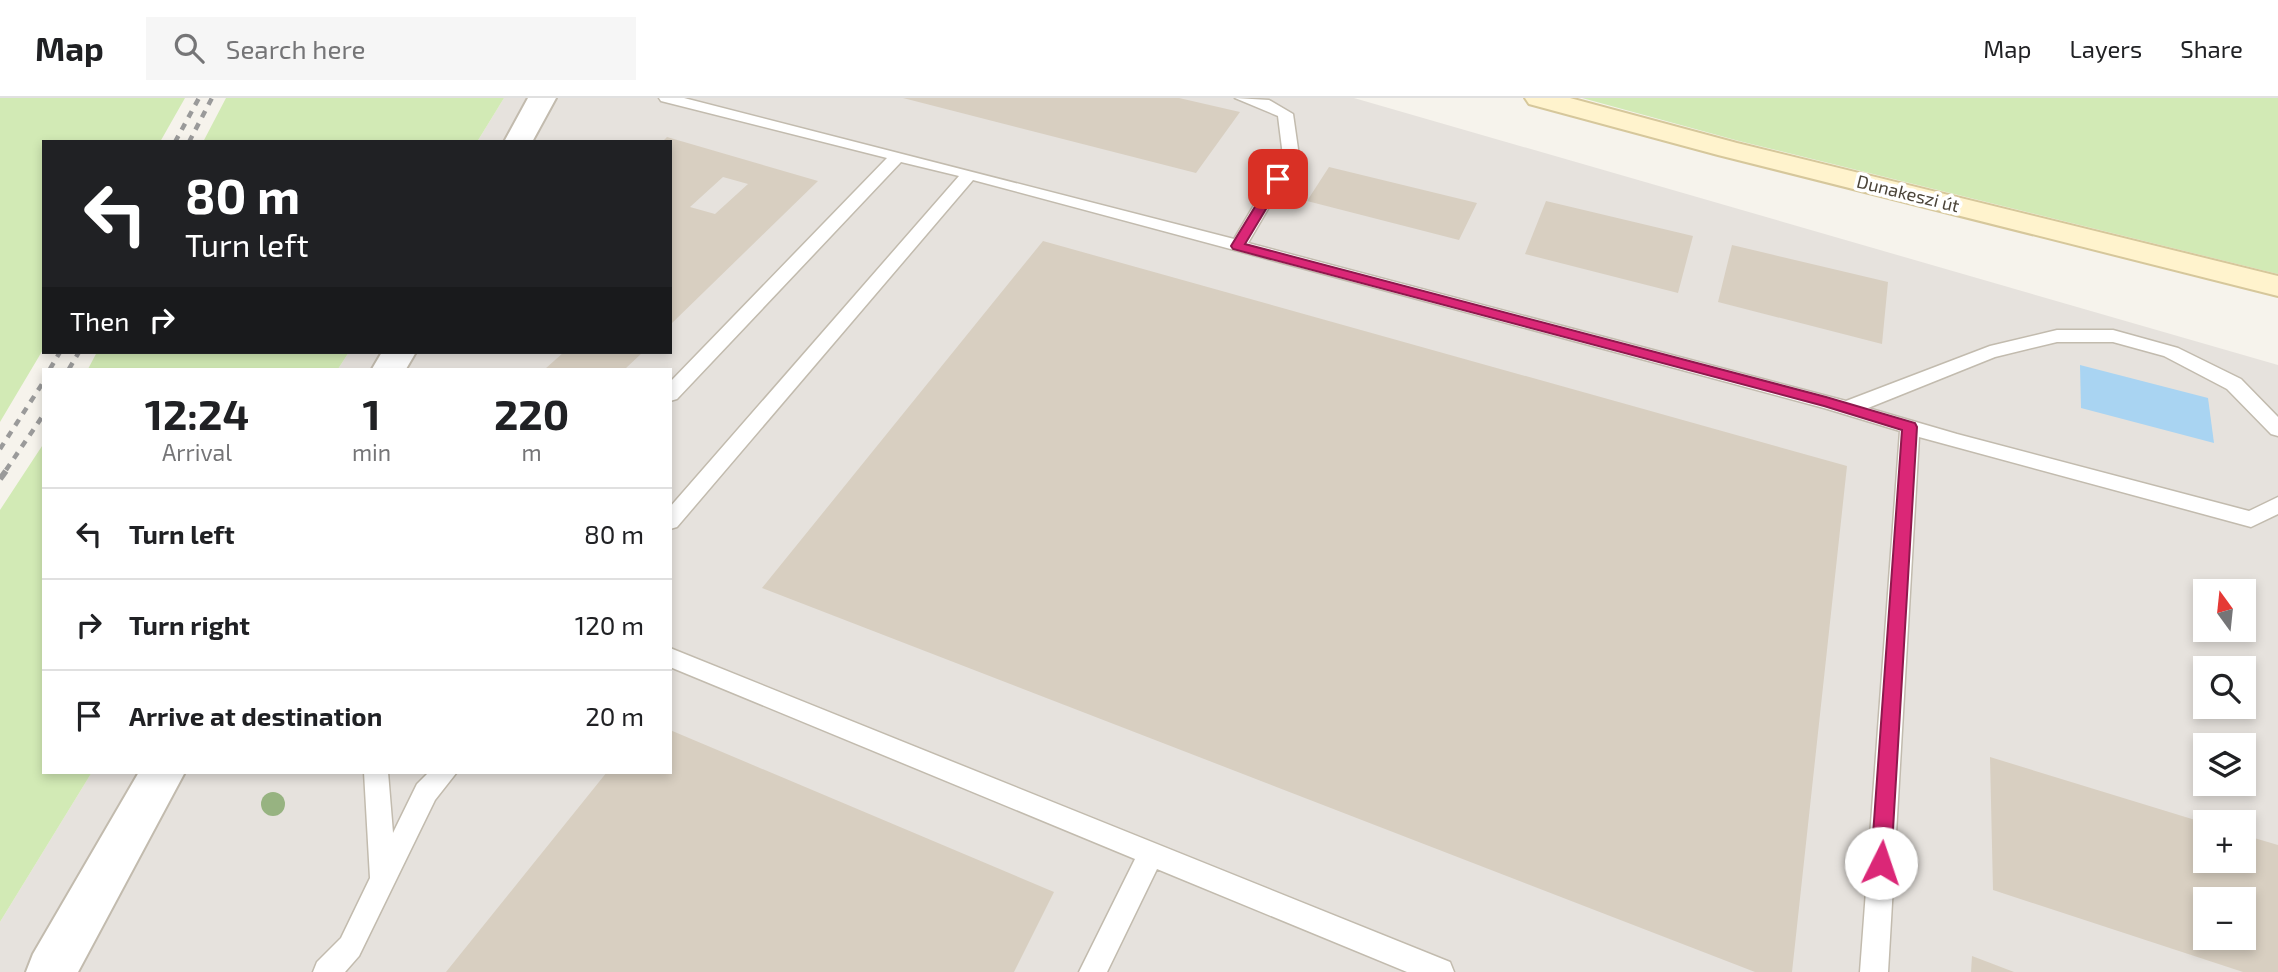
<!DOCTYPE html>
<meta charset="utf-8">
<style>
body{margin:0;font-family:"Exo 2",sans-serif;background:#f6f6f6;color:#202124;height:100vh;display:flex;flex-direction:column;font-size:26px;white-space:nowrap}
*{box-sizing:border-box;margin:0}
p{font-size:23px;color:#757577}
.icon{flex:none;width:38px;height:38px;fill:none;stroke:currentColor;stroke-width:2;stroke-linecap:round;stroke-linejoin:round}
.map{position:relative;flex:1;overflow:hidden}
.details{position:absolute;left:42px;top:270px;width:630px;height:406px;display:flex;flex-direction:column;background:#fff;border-radius:0px;box-shadow:0 4px 10px #0003}
.details>*{flex:none}
.banner{position:absolute;left:42px;top:42px;width:630px;height:214px;border-radius:0px;box-shadow:0 4px 10px #0003;background:#202124;color:#fff;overflow:hidden}
.needle{width:46px;rotate:345deg}
.buttons{position:absolute;left:2193px;top:481px;display:grid;gap:14px}
.buttons a{display:grid;place-items:center;width:63px;height:63px;border-radius:0px;background:#fff;box-shadow:0 4px 10px #0003;font-size:35px}
.pin{position:absolute;display:grid;place-items:center;width:60px;height:60px;color:#fff;margin:-30px;border-radius:14px;box-shadow:0 4px 10px #0006}
.me{position:absolute;width:77px;margin:-38px;rotate:4deg;stroke-linejoin:round;filter:drop-shadow(0 0 5px #0008)}
.turn{display:flex;align-items:center;gap:24px;height:147px;padding:0 28px;font-size:32px}
.turn .icon{width:91px;height:91px;stroke-width:2.5}
.turn b{display:block;font-size:49px;line-height:60px}
.then{display:flex;align-items:center;height:66px;padding:0 28px;background:#0003;gap:14px;font-size:26px}
.eta{display:flex;justify-content:space-evenly;align-items:center;height:119px;text-align:center}
.eta b{font-size:42px;font-weight:700;line-height:49px}
ul{padding:0;list-style:none}
li{display:flex;align-items:center;gap:21px;height:91px;padding:0 28px;border-top:2px solid #e0e0e0}
li div{flex:1}
li b{display:block;font-size:26px}
li em{font-style:normal}
header{display:flex;align-items:center;gap:42px;box-sizing:border-box;height:98px;padding:0 35px;background:#fff;border-bottom:2px solid #e0e0e0}
header strong{font-size:33px}
nav{display:flex;gap:38px;margin-inline-start:auto;font-size:24px}
.search{width:490px;height:63px;background:#f6f6f6;display:flex;align-items:center;gap:18px;box-sizing:border-box;padding:0 24px;border-radius:0px;color:#757577;font-size:26px}
.map>svg:first-child{display:block}
.industrial{fill:#e6e2dd;fill-rule:evenodd}
.green{fill:#d2eab5}
.water{fill:#a9d4f2}
.building{fill:#d8cfc1;fill-rule:evenodd}
.lines{fill:none;stroke-linecap:round;stroke-linejoin:round}
.lane-casing{stroke:#c2bbae;stroke-width:3}
.street-casing{stroke:#c2bbae;stroke-width:4}
.secondary-casing{stroke:#d6c79b;stroke-width:4}
.lane{fill:#fff;fill-rule:evenodd}
.street{fill:#fff;fill-rule:evenodd}
.secondary{fill:#fff3cd;fill-rule:evenodd}
.rail-far1{stroke:#9a9a9a;stroke-width:4.5;stroke-dasharray:7 7;stroke-linecap:butt}
.rail{stroke:#9a9a9a;stroke-width:6;stroke-dasharray:10 10;stroke-linecap:butt}
.tree{fill:#97b381}
.route{fill:#db2777;stroke:#8e194d;stroke-width:2}
.labels{text-anchor:middle;stroke-width:7;stroke-linejoin:round;paint-order:stroke}
.far-street-label{font-size:18px;fill:#4b4439;stroke:#fff}
</style>
<header>
<strong>Map</strong>
<div class="search"><svg class="icon" aria-label="search" viewBox="0 0 24 24"><circle cx="10" cy="10" r="6"/><path d="M15 15l6 6"/></svg>Search here</div>
<nav><a>Map</a><a>Layers</a><a>Share</a></nav>
</header>
<div class="map">
<svg width="2278" height="874" viewBox="0 0 2278 874">
<rect width="100%" height="100%" fill="#f6f3ec"/>
<!-- industrial -->
<path class="industrial" d="M504 0H1354L2278 267V874H0V824L92 674H670V271H338L349 254H670V44H477ZM2205 494H2244V532H2205ZM2205 570H2244V609H2205ZM2205 648H2244V686H2205ZM2205 724H2244V763H2205ZM2205 802H2244V840H2205Z"/>
<!-- green -->
<path class="green" d="M0 0H185L160 44H44V250L0 324Z
M226 0H504L477 44H203Z
M1582 0H2278V176L1739 43Z
M97 254H349L338 271H88Z
M44 345V674H92L0 824V412Z"/>
<!-- water -->
<path class="water" d="M2080 267 2208 300 2214 345 2081 310Z"/>
<!-- building -->
<path class="building" d="M903 0H1179L1240 14 1196 75Z
M667 39 818 83 670 227V44H662ZM723 79 748 86 715 116 690 109Z
M1329 69 1477 105 1459 142 1307 103Z
M1546 103 1693 138 1678 195 1525 156Z
M1043 143 1847 368 1792 874H1755L762 490Z
M1732 147 1888 184 1882 246 1718 204Z
M564 254H643L625 271H545Z
M670 632 1054 794 1014 874H446L607 674H670Z
M1990 659 2205 725V763H2244V737L2278 747V874H2243L1993 792ZM2205 802H2244V840H2205Z
M1972 858 2014 874H1971Z"/>
<g class="lines">
<defs>
<path id="lane" d="M659 0H684L1234 141 1283 58 1278 18 1235 0 1269 2 1293 16 1299 58 1248 145 1846 303 1990 248 2057 232H2113L2178 250 2241 281 2278 319V338L2271 336 2227 291 2164 258 2113 244H2057L1995 259 1868 310 1957 336 2249 413 2278 399V416L2251 429 1919 339 1888 874H1860L1900 333 1824 310 973 82 677 429 670 431V409L959 78 901 64 677 301 670 303V284L887 60 661 3Z
M670 550 1450 864 1454 874H1407L1157 771 1107 874H1079L1135 761 670 569Z
M364 674H388L393 735 417 686 429 674H457L435 702 359 858 345 874H313L317 864 341 840 370 780Z"/>
<path id="street" d="M528 0H556L532 44H504Z
M382 254H416L406 271H372Z
M139 674H185L78 874H26L33 856Z"/>
<path id="secondary" d="M1525 0H1570L1737 45 2278 178V198L1718 57 1529 6Z"/>
</defs>
<!-- lane casing -->
<use href="#lane" class="lane-casing"/>
<!-- street casing -->
<use href="#street" class="street-casing"/>
<!-- secondary casing -->
<use href="#secondary" class="secondary-casing"/>
<!-- lane -->
<use href="#lane" class="lane"/>
<!-- street -->
<use href="#street" class="street"/>
<!-- secondary -->
<use href="#secondary" class="secondary"/>
<!-- rail-far1 -->
<path class="rail-far1" d="M175 44 199 0
M189 44 212 0
M50 271 60 254
M69 271 79 254
M0 351 44 283
M6 372 44 316"/>
<!-- rail -->
<path class="rail" d="M0 381 8 370"/>
</g>
<!-- trees -->
<circle class="tree" cx="273" cy="706" r="12"/>
<!-- route -->
<path class="route" d="M1278 77 1284 81 1245 146 1826 299 1915 325 1917 329 1891 765 1888 772 1881 774 1874 772 1871 765 1902 332 1824 308 1233 151 1231 148 1272 81Z"/>
<g class="labels">
<!-- far-street labels -->
<g class="far-street-label">
<text transform="translate(1908 96) rotate(14)" y="6">Dunakeszi út</text>
</g>
</g>
</svg>
<div class="buttons">
<a><svg class="needle" viewBox="-14 -14 28 28"><path d="M0-13l5 13h-10z" fill="#e53935"/><path d="M0 13l5-13h-10z" fill="#757577"/></svg></a>
<a><svg class="icon" aria-label="search" viewBox="0 0 24 24"><circle cx="10" cy="10" r="6"/><path d="M15 15l6 6"/></svg></a>
<a><svg class="icon" aria-label="layers" viewBox="0 0 24 24"><path d="M12 4l9 5-9 5-9-5zM3 14l9 5 9-5"/></svg></a>
<a>+</a>
<a>−</a>
</div>
<div class="pin" style="left:1278px;top:81px;background:#d93025"><svg class="icon" aria-label="arrive" viewBox="0 0 24 24"><path d="M6 21V4h12l-3 4 3 4H6"/></svg></div>
<svg class="me" style="left:1881px;top:765px" viewBox="-20 -20 40 40"><circle r="19" fill="#fff"/><path d="M0-13L10 11 0 6-10 11z" fill="#db2777"/></svg>
<div class="banner">
<div class="turn"><svg class="icon" aria-label="left" viewBox="0 0 24 24"><path d="M17 20v-9H6M10 6l-5 5 5 5"/></svg><div><b>80 m</b>Turn left</div></div>
<div class="then">Then<svg class="icon" aria-label="right" viewBox="0 0 24 24"><path d="M7 20v-9h11M14 6l5 5-5 5"/></svg></div>
</div>
<section class="details">
<div class="eta">
<div><b>12:24</b><p>Arrival</p></div>
<div><b>1</b><p>min</p></div>
<div><b>220</b><p>m</p></div>
</div>
<ul>
<li><svg class="icon" aria-label="left" viewBox="0 0 24 24"><path d="M17 20v-9H6M10 6l-5 5 5 5"/></svg><div><b>Turn left</b></div><em>80 m</em></li>
<li><svg class="icon" aria-label="right" viewBox="0 0 24 24"><path d="M7 20v-9h11M14 6l5 5-5 5"/></svg><div><b>Turn right</b></div><em>120 m</em></li>
<li><svg class="icon" aria-label="arrive" viewBox="0 0 24 24"><path d="M6 21V4h12l-3 4 3 4H6"/></svg><div><b>Arrive at destination</b></div><em>20 m</em></li>
</ul>
</section>
</div>
